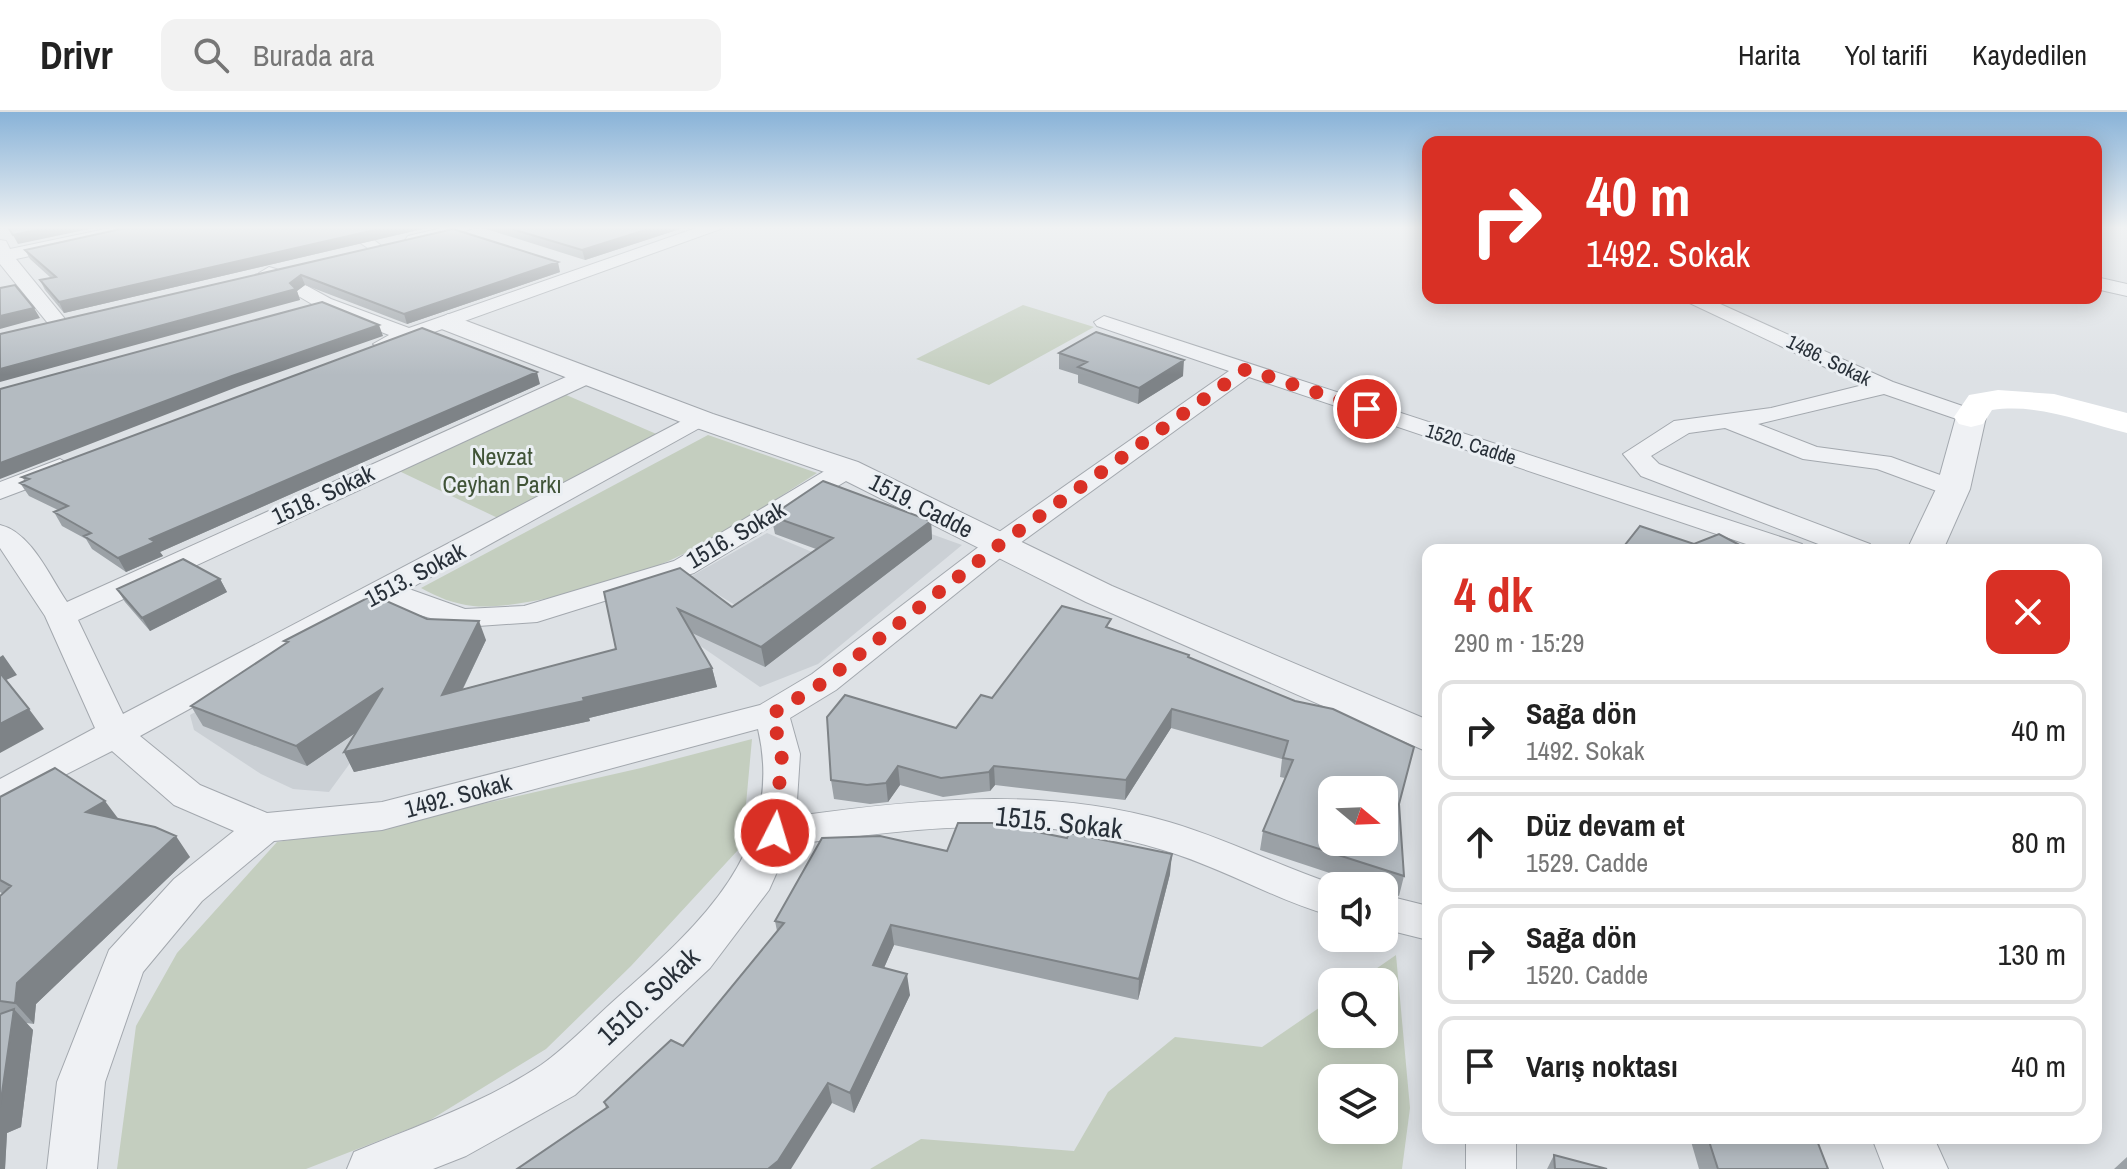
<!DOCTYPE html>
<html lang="tr">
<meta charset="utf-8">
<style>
body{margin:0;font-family:"Archivo Narrow",sans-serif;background:#f2f2f2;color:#222;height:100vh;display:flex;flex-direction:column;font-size:30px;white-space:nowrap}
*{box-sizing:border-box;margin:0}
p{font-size:26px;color:#767676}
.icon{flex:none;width:44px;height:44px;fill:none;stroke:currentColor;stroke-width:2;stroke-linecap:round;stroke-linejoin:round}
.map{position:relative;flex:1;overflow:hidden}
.side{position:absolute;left:1422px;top:432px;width:680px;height:600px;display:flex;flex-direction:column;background:#fff;border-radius:16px;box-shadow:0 4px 20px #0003}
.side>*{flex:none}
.banner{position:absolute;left:1422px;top:24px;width:680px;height:168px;border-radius:16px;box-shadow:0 4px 20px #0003;background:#d93025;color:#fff;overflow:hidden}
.needle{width:52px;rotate:109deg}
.controls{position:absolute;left:1318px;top:664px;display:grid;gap:16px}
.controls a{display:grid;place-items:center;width:80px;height:80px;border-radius:16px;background:#fff;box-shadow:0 4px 20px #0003;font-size:40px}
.pin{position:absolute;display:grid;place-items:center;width:68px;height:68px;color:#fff;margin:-34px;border:4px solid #fff;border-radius:50%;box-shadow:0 2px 8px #0007}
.me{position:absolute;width:88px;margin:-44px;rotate:5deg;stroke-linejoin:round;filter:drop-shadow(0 0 6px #0008)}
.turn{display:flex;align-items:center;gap:28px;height:168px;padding:0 32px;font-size:36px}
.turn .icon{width:104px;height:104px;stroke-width:2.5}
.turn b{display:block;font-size:56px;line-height:68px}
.round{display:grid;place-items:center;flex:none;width:84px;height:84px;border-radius:16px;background:#f2f2f2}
.head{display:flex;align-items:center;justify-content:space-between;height:136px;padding:0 32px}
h1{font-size:48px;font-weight:700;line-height:60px;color:#d93025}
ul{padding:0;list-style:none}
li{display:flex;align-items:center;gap:24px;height:100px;margin:0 16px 12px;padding:0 16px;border:4px solid #e0e0e0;border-radius:16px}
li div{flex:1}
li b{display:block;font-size:30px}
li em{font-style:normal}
header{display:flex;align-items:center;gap:48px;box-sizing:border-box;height:112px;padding:0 40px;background:#fff;border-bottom:2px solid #e0e0e0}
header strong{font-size:38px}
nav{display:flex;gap:44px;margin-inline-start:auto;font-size:28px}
.search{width:560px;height:72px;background:#f2f2f2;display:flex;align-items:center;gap:20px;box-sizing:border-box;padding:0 28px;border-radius:16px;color:#767676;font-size:30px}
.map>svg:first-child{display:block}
.built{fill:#cbd0d5}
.green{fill:#c4cebf;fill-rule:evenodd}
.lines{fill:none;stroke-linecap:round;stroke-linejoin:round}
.minor-casing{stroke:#a3a8ae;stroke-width:2}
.tertiary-casing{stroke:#a3a8ae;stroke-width:2}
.minor{fill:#eff1f4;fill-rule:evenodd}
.tertiary{fill:#eff1f4;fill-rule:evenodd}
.secondary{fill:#fff;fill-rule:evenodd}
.wall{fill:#9ba1a6}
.shaded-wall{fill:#7e8387}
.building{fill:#b4bbc1;stroke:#7e8387;stroke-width:2;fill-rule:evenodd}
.route{stroke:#d93025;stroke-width:14;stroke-dasharray:0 25.2}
.labels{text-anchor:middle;stroke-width:6;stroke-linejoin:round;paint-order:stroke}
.far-street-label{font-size:20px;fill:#283039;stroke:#ebeff3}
.park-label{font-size:24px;fill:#405337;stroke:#ebeff3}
.street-label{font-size:24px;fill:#283039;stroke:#ebeff3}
.near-street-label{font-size:28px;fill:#283039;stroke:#ebeff3}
</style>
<header>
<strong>Drivr</strong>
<div class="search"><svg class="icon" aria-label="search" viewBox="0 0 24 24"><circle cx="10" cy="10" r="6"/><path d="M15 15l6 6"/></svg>Burada ara</div>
<nav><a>Harita</a><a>Yol tarifi</a><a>Kaydedilen</a></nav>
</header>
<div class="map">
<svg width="2127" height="1057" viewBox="0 0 2127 1057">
<rect width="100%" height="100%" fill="#dde1e5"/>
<!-- built -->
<path class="built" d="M884 405 962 433 818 552 760 575 686 524 738 495 690 465 767 421 824 445Z
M283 549 394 591 329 680 293 677 261 662 194 618 190 603Z"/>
<!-- green -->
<path class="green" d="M1023 193 1094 215 989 273 916 247Z
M564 282 661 324 502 408 399 359Z
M708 323 817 361C771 390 725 423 675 446 632 467 520 499 473 494 454 492 437 485 421 476Z
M752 627 744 714 738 738 631 854 546 937 427 1010 306 1057H117L136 914 177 841 277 730 403 710 641 656Z
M1396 843 1410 996 1402 1057H870L921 1027 1074 1039 1108 980 1175 925 1262 935 1332 887V922H1384V870H1357ZM1384 966V1018H1332V966Z"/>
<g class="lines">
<defs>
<path id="minor" d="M115 115H150L141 120 16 147 65 207 68 211 65 215H51L0 152V128L6 129 10 137Z
M337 115H358L384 136 375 141Z
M446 115H478L414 133 405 128 408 124Z
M699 115H726L384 238 373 232 389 223 317 195 259 161 269 155 276 157 331 187 409 216Z
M2096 165 2127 172V184L2096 177Z
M1679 186H1707L1893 270 1980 300 1983 305 1980 310 1971 312 1884 282 1758 312 1817 335 1891 345 1962 371 1966 377 1962 383 1953 385 1877 357 1803 347 1725 316 1689 321 1651 344 1659 352 1870 432 1874 438H1834L1641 364 1623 342 1674 309 1771 296 1863 273Z
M1104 204 1802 432 1806 438H1764L1249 265 1009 439 836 578 790 606 800 642 796 704C921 687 1045 674 1169 710 1227 727 1281 755 1339 774H1332V804C1273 787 1221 755 1163 738 1040 700 914 716 789 733L769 778 710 856 575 983 466 1044 433 1057H347L354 1040C417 1014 484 991 541 953 568 934 593 907 618 885 699 814 786 736 758 617L382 718 274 729 202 789 143 860 105 970 97 1057H47L57 970 109 838 174 767 234 719 174 693 112 639 0 696V667L95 616 45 504 0 436V413C31 420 50 465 67 490L577 260H593L596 265 593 270 78 508 123 602 693 303 702 301 714 308 409 477 465 497 524 494 674 449 838 351H856L860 357 856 363 694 461 537 510 464 515 408 500 387 489 140 624 200 673 267 701 382 690 760 593 812 562 989 427 1229 259 1097 214 1094 210Z
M60 347 73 355 69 361 0 387V370Z
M1384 783 1428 794V828L1384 817Z
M1466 1026H1516V1057H1466Z"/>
<path id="tertiary" d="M448 202 713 302 858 350 1112 474 1428 608V640L1086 490 836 364 691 314 439 216 435 210Z
M1971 296 1982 299 1986 305 1970 377 1943 438H1907L1936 377 1956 305 1960 299Z
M1872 1026H1934L1948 1057H1884Z"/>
</defs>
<!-- minor casing -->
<use href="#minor" class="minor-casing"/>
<!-- tertiary casing -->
<use href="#tertiary" class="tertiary-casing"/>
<!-- minor -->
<use href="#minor" class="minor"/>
<!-- tertiary -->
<use href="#tertiary" class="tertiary"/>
<!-- secondary -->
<path class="secondary" d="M1998 278 2054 282 2127 301V321C2083 310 2038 291 1992 298L1983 312 1971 315 1959 312 1954 305 1969 283Z"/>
</g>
<!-- wall -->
<path class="wall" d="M130 115H431L64 201 45 178 40 168 51 166 30 147 25 138Z
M480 115H686L585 148Z
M453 117 560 160 407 212 305 173 297 179 300 188 0 222Z
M1059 241 1183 264 1138 292 1078 271V263L1059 257Z
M540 272 160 440 163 444 126 460 92 437 86 427 62 414 54 400 58 398 29 384 20 371 25 369 22 365Z
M771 404 931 409 932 427 765 555 692 521 712 556 717 575 589 606 590 609 354 660 344 640 355 621 307 654 203 614 191 594 286 531 284 529 427 507 486 528 463 577 616 537 604 480 732 495 816 437 775 422Z
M220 467 227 480 150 519 125 490 117 477Z
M1111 516 1189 543V546L1399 693 1404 764 1399 784 1384 779V774H1369L1260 738 1263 719 1285 666 1280 665 1282 647 1171 616 1125 688 995 673 990 679 943 685 900 673 888 690 870 692 834 687 831 668 956 616 992 586Z
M0 685 118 707 190 745 36 892 34 912 26 911 33 918 21 1015 7 1021 5 1057H0V784L3 782 0 780Z
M947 739 1170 762 1138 888 894 833 884 856 910 883 854 1001 832 991 606 996 604 990 683 934 777 819 775 809Z
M1690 1026H1816L1828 1057H1699Z
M1554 1043 1607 1057H1547Z
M2127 1045V1057H2114Z"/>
<!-- shaded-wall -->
<path class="shaded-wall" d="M50 115H99L18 132 13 123Z
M388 115H431L64 201 59 190Z
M655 115H686L585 148 582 138Z
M558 150 560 160 407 212 404 202Z
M301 163 305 173 297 179 300 188 0 270V257L290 171Z
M34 196 40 206 0 217V204Z
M379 213 383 224 237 275 0 367V351L232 264Z
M1184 248 1183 264 1138 292 1139 276Z
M537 260 540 272 160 440 163 444 126 460 118 446 150 427Z
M931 409 932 427 765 555 761 535Z
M220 467 227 480 150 519 142 506Z
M479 509 486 528 450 603 442 583Z
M3 543 17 563 4 569 0 562V545Z
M712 556 717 575 589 606 583 586Z
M383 576 392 596 307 654 296 634Z
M584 589 590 609 354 660 344 640Z
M29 597 44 617 0 641V612Z
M1172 597 1171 616 1125 688 1126 668Z
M898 654 900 673 888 690 886 671Z
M994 654 995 673 990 679 989 660Z
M105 689 120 709 86 700Z
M176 724 190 745 36 892 34 912 15 891 17 871Z
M1172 742 1170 762 1138 888 1139 867Z
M891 813 894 833 876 874 873 853Z
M907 862 910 883 854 1001 850 981Z
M14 897 33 918 21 1015 7 1021 5 1057H0V995Z
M828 971 832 991 791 1057H768Z"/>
<!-- building -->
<path class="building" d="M8 115H50L13 123Z
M130 115H388L59 190 40 168 56 165 25 138Z
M505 115H655L582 138Z
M453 117 558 150 404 202 301 163 290 171 296 177 0 257V222Z
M15 173 34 196 0 204V176Z
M322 190 379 213 232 264 0 351V277Z
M422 216 537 260 150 427 155 430 118 446 84 424 91 421 54 400 68 394 20 371 29 367 22 365Z
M1096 220 1184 248 1139 276 1078 255 1087 250 1059 241Z
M823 369 931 409 761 535 678 497 712 556 583 586 584 589 344 640 383 576 296 634 191 594 288 530 284 529 373 483 427 507 479 509 442 583 616 537 604 480 680 456 732 495 833 426 771 404Z
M1640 414 1694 432 1719 422 1749 438H1621Z
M183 447 220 467 142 506 117 477Z
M1062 494 1111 507 1106 515 1189 543 1188 545 1295 589 1333 597 1414 635 1399 692 1404 764 1263 719 1293 648 1283 646 1288 629 1172 597 1126 668 994 654 989 660 941 666 898 654 886 671 867 673 831 668 827 605 845 583 956 616 981 583 992 586ZM1332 678H1384V730H1332Z
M0 561 29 597 0 612Z
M55 656 105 689 86 700 155 715 176 724 17 871 15 891 0 889V784L11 774 0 768V685Z
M958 711H992L1067 726 1069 721 1172 742 1139 867 891 813 873 853 907 862 850 981 828 971 778 1049 768 1057H517L608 995 604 990 671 928 683 934 784 811 775 809 822 726 880 724 947 739Z
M14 897 0 995V902Z
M1708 1026H1816L1828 1057H1718Z
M1554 1043 1607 1057H1555Z"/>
<!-- sky -->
<linearGradient id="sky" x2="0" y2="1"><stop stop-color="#89b3d8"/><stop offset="0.44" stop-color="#f0f2f3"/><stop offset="1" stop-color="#f0f2f3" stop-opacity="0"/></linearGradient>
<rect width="2127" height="263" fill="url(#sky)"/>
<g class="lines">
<!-- route -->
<path class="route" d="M775 721 782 642 772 602 824 570 999 433 1246 257 1367 297"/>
</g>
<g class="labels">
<!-- far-street labels -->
<g class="far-street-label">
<text transform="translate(1829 248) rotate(26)" y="7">1486. Sokak</text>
<text transform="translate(1471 332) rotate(18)" y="7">1520. Cadde</text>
</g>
<!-- park labels -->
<g class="park-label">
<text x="502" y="353">Nevzat<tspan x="502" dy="28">Ceyhan Parkı</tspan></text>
</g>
<!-- street labels -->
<g class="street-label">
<text transform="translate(323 383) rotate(-25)" y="8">1518. Sokak</text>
<text transform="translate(921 394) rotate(27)" y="8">1519. Cadde</text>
<text transform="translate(736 423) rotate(-30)" y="8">1516. Sokak</text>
<text transform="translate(415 463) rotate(-28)" y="8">1513. Sokak</text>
<text transform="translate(458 684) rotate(-15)" y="8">1492. Sokak</text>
</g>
<!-- near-street labels -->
<g class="near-street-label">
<text transform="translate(1059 710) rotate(6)" y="10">1515. Sokak</text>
<text transform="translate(648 884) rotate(-43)" y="10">1510. Sokak</text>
</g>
</g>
</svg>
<div class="controls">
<a><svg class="needle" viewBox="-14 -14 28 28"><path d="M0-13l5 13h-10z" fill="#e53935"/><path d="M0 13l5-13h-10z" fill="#767676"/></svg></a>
<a><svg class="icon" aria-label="sound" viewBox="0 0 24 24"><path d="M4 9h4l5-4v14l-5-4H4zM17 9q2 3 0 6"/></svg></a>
<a><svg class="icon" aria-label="search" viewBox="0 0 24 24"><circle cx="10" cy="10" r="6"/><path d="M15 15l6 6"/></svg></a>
<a><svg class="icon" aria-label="layers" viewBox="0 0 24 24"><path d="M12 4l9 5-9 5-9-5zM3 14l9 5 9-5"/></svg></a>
</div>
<div class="pin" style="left:1367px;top:297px;background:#d93025"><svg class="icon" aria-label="arrive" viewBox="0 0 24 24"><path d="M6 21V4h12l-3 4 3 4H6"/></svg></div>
<svg class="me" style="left:775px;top:721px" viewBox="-20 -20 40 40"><circle r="17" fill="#d93025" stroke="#fff" stroke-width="3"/><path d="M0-11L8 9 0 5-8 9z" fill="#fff"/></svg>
<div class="banner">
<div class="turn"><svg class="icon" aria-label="right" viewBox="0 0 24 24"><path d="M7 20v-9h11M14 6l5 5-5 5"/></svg><div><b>40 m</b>1492. Sokak</div></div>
</div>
<section class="side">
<div class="head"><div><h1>4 dk</h1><p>290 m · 15:29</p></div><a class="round" style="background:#d93025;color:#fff"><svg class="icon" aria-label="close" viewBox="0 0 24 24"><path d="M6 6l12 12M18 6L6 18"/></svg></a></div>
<ul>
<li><svg class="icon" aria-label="right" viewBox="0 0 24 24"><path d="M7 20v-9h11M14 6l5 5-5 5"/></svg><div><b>Sağa dön</b><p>1492. Sokak</p></div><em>40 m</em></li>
<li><svg class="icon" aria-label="ahead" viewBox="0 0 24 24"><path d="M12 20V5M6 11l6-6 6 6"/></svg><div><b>Düz devam et</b><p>1529. Cadde</p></div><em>80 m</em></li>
<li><svg class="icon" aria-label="right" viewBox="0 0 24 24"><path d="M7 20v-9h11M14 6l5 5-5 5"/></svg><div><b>Sağa dön</b><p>1520. Cadde</p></div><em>130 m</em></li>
<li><svg class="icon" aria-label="arrive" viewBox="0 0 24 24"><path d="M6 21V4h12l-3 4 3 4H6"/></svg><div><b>Varış noktası</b></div><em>40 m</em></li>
</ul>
</section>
</div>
